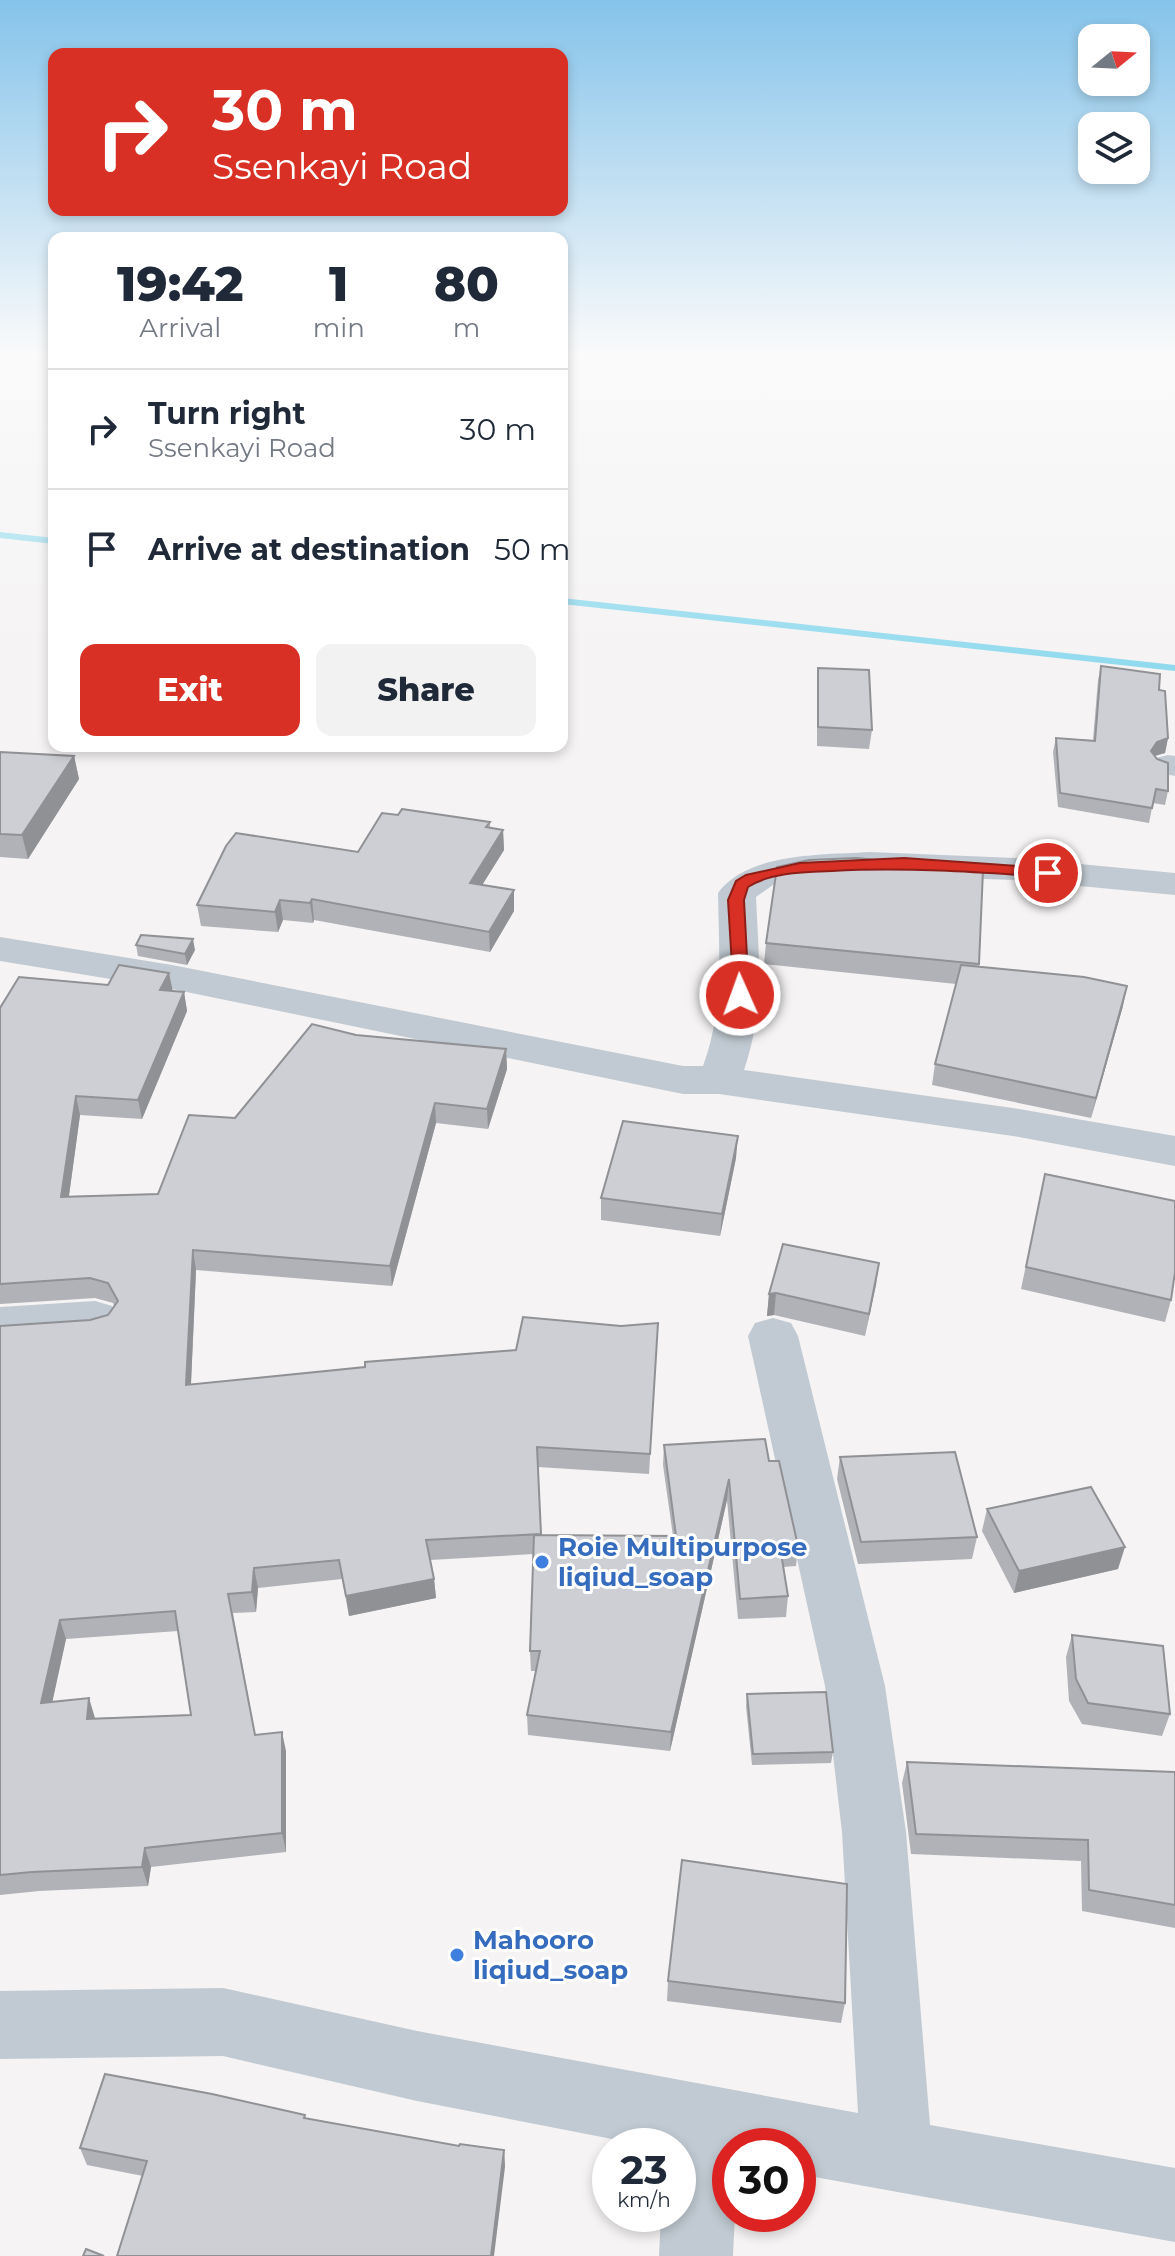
<!DOCTYPE html>
<style>
body{margin:0;font-family:Montserrat,sans-serif;background:#f2f2f3;color:#1f2937;height:100vh;display:flex;flex-direction:column;font-size:30px;white-space:nowrap}
*{box-sizing:border-box;margin:0}
p{font-size:26px;color:#747a83}
.icon{flex:none;width:44px;height:44px;fill:none;stroke:currentColor;stroke-width:2;stroke-linecap:round;stroke-linejoin:round}
.map{position:relative;flex:1;overflow:hidden}
.panel{position:absolute;left:48px;top:232px;width:520px;height:520px;display:flex;flex-direction:column;background:#fff;border-radius:16px;box-shadow:0 4px 12px #0003}
.panel>*{flex:none}
.guide{position:absolute;left:48px;top:48px;width:520px;height:168px;border-radius:16px;box-shadow:0 4px 12px #0003;background:#d93025;color:#fff;overflow:hidden}
.needle{width:52px;rotate:72deg}
.buttons{position:absolute;left:1078px;top:24px;display:grid;gap:16px}
.buttons a{display:grid;place-items:center;width:72px;height:72px;border-radius:16px;background:#fff;box-shadow:0 4px 12px #0003;font-size:40px}
.speed{position:absolute;left:592px;top:2128px;display:flex;gap:16px;font-size:40px;font-weight:700;text-align:center}
.speed>*{display:grid;place-content:center;width:104px;height:104px;border-radius:50%;background:#fff;box-shadow:0 4px 12px #0003;line-height:1}
.speed small{font-size:20px;font-weight:400}
.speed .limit{border:12px solid #d22;background:#fff;color:#111}
.pin{position:absolute;display:grid;place-items:center;width:68px;height:68px;color:#fff;margin:-34px;border:4px solid #fff;border-radius:50%;box-shadow:0 2px 8px #0007}
.me{position:absolute;width:88px;margin:-44px;rotate:358deg;stroke-linejoin:round;filter:drop-shadow(0 0 6px #0008)}
.turn{display:flex;align-items:center;gap:28px;height:168px;padding:0 32px;font-size:36px}
.turn .icon{width:104px;height:104px;stroke-width:2.5}
.turn b{display:block;font-size:56px;line-height:68px}
.eta{display:flex;justify-content:space-evenly;align-items:center;height:136px;text-align:center}
.eta b{font-size:48px;font-weight:800;line-height:56px}
.primary-button{display:flex;gap:16px;margin-top:auto;padding:16px 32px}
.primary-button a{flex:1;height:92px;border-radius:16px;background:#d93025;color:#fff;font-size:32px;font-weight:800;line-height:92px;text-align:center}
.primary-button a+a{background:#f2f2f3;color:#1f2937}
ul{padding:0;list-style:none}
li{display:flex;align-items:center;gap:24px;height:120px;padding:0 32px;border-top:2px solid #e0e1e3}
li div{flex:1}
li b{display:block;font-size:30px}
li em{font-style:normal}
.map>svg:first-child{display:block}
.lines{fill:none;stroke-linecap:round;stroke-linejoin:round}
.stream{fill:#90daee;fill-rule:evenodd}
.street{fill:#c1cad2;fill-rule:evenodd}
.wall{fill:#b0b2b7;fill-rule:evenodd}
.shaded-wall{fill:#909195}
.building{fill:#cdcfd5;stroke:#909195;stroke-width:2;fill-rule:evenodd}
.route{fill:#d93025;stroke:#8d1f18;stroke-width:2}
.shop-dot{fill:#3f7fe0;stroke:#fff;stroke-width:3}
.labels{text-anchor:middle;stroke-width:6;stroke-linejoin:round;paint-order:stroke}
.near-shop-label{font-size:26px;font-weight:bold;fill:#366cbe;stroke:#fff;text-anchor:start}
</style>
<div class="map">
<svg width="1175" height="2256" viewBox="0 0 1175 2256">
<rect width="100%" height="100%" fill="#f5f3f3"/>
<g class="lines">
<!-- stream -->
<path class="stream" d="M0 532 54 538V544L0 538Z
M562 598 1175 665V671L562 604Z"/>
<!-- street -->
<path class="street" d="M1168 755 1175 756V776L1156 772 1151 765 1156 758Z
M870 852 1015 858 1175 873V895L1015 880 870 875 807 878 773 885 756 897C759 962 765 1007 744 1070L1019 1109 1175 1136V1166L1019 1137 719 1094H683L172 989 0 961V937L172 965 683 1066H703C724 1009 719 953 718 893 747 852 825 855 870 852Z
M95 1301 112 1306 120 1319 112 1332 95 1337 0 1343V1307Z
M773 1318 791 1323 798 1336 885 1686 906 1832 930 2125 1175 2168V2242L798 2174V2146H730V2214H735L733 2256H659L661 2214H678V2146H648L417 2101 223 2056 0 2059V1991L223 1988 417 2031 858 2113 842 1832 825 1686 748 1336 755 1323Z"/>
</g>
<!-- wall -->
<path class="wall" d="M1101 666 1159 690 1168 738 1165 753 1155 756 1168 791 1165 805 1153 803 1149 823 1058 807 1053 752 1056 738 1093 740 1098 680Z
M818 668 872 730 869 749 817 746V687Z
M0 752 74 756 79 779 28 859 0 857Z
M398 815 490 822V828L503 830 504 850 482 885 514 911 490 952 314 920 313 923 283 920 278 932 201 926 197 905 358 852Z
M766 943 979 964V967L1123 1006 1091 1118 932 1085 935 1064 956 984 764 964Z
M136 945 195 950 187 965 138 956Z
M173 991 184 992 187 1011 142 1119 80 1115 69 1196 158 1194 235 1118 356 1035 506 1049 507 1069 488 1129 436 1123 392 1286 196 1270 191 1384 365 1367 516 1350 621 1326 658 1323 649 1474 538 1467 541 1535 673 1536 663 1465 664 1445 769 1461 798 1546 796 1566 783 1567 788 1596 786 1617 738 1619 727 1500 670 1751 528 1735 527 1715 536 1671H531L530 1651 534 1554 430 1560 434 1579 436 1598 349 1616 342 1579 258 1588 256 1612 233 1613 255 1734 286 1751V1852L151 1867 148 1886 39 1891 0 1895V1326L90 1320 108 1315 114 1306 113 1303 95 1298 0 1304V1008ZM178 1631 191 1715 95 1718 52 1702 66 1639Z
M736 1158 720 1236 601 1220V1198Z
M1045 1174 1171 1300 1165 1322 1021 1289Z
M879 1263 865 1336 774 1315 767 1316 769 1294Z
M840 1457 977 1537 972 1559 858 1564 837 1479Z
M987 1509 1118 1569 1014 1593 982 1531Z
M1072 1635 1170 1714 1162 1736 1082 1724 1069 1701 1066 1657Z
M747 1694 833 1752 831 1763 752 1765 746 1706Z
M907 1762 1175 1772V1928L1082 1911 1081 1861 911 1854 902 1783Z
M668 1981 845 2003 841 2023 667 2001Z
M306 2119 459 2146 504 2150 505 2167 143 2176 87 2165 80 2148Z"/>
<!-- shaded-wall -->
<path class="shaded-wall" d="M1168 738 1165 753 1154 756 1151 751 1157 742Z
M74 756 79 779 28 859 22 835Z
M503 830 504 850 471 903 470 883Z
M514 890V911L490 952 489 932Z
M312 899 314 920 313 923 310 903Z
M280 900 283 920 278 932 275 912Z
M193 939 195 950 187 965 185 954Z
M169 973 173 992 160 990Z
M1127 986 1123 1006 1091 1118 1096 1098Z
M184 992 187 1011 142 1119 138 1100Z
M506 1049 507 1069 488 1129 487 1109Z
M76 1096 80 1115 66 1217 61 1197Z
M435 1103 436 1123 392 1286 390 1266Z
M738 1136 736 1158 720 1236 722 1214Z
M193 1250 196 1270 190 1405 186 1385Z
M879 1263 876 1285 865 1336 869 1314Z
M776 1293 774 1315 767 1316 769 1294Z
M729 1479 727 1500 670 1751 671 1732Z
M1125 1547 1118 1569 1014 1593 1019 1571Z
M254 1568 258 1588 256 1612 252 1592Z
M434 1579 436 1598 349 1616 346 1596Z
M60 1620 66 1639 48 1722 41 1703Z
M89 1698 95 1718 93 1738 87 1719Z
M282 1732 286 1751V1852L282 1833Z
M145 1848 151 1867 148 1886 142 1867Z
M504 2150 505 2167 494 2256H491Z"/>
<!-- building -->
<path class="building" d="M1101 666 1160 674 1159 690 1165 691 1168 738 1157 742 1151 751 1157 759 1168 763V791L1156 789 1152 808 1060 793 1056 738 1095 741Z
M818 668 869 670 872 730 818 727Z
M0 752 74 756 22 835 0 834Z
M402 809 490 822 486 827 503 830 470 883 514 890 489 932 312 899 310 903 280 900 275 912 197 905 226 846 236 833 358 852 382 813 398 815Z
M856 858 983 870 979 964 766 943 777 867 809 860Z
M141 935 193 939 185 954 136 945Z
M119 965 169 973 160 990 184 992 138 1100 76 1096 61 1197 158 1194 189 1115 235 1118 312 1024 356 1035 506 1049 487 1109 435 1103 390 1266 193 1250 186 1385 365 1367V1362L516 1350 523 1317 621 1326 658 1323 650 1454 537 1447 541 1534 426 1540 434 1579 346 1596 339 1560 254 1568 252 1592 228 1594 255 1735 282 1732V1833L145 1848 142 1867 32 1872 0 1875V1326L90 1320 108 1315 118 1301 108 1283 90 1278 0 1284V1008L19 977 108 985ZM175 1611 191 1715 87 1719 89 1698 41 1703 60 1620Z
M961 965 1084 977 1127 986 1096 1098 935 1064Z
M623 1121 738 1136 722 1214 601 1198Z
M1045 1174 1175 1201V1272L1171 1300 1026 1267Z
M783 1244 879 1263 869 1314 776 1293 769 1294Z
M765 1439 769 1461H779L798 1546 780 1547 788 1596 740 1599 729 1479 671 1732 527 1715 540 1651H530L534 1535 676 1536 664 1445Z
M955 1452 977 1537 861 1542 840 1457Z
M1091 1487 1125 1547 1019 1571 987 1509Z
M1072 1635 1163 1646 1170 1714 1088 1703 1076 1679Z
M826 1692 833 1752 753 1754 747 1694Z
M907 1762 1175 1772V1905L1089 1890 1088 1840 916 1834Z
M682 1860 847 1884 845 2003 668 1981Z
M105 2074 212 2094 305 2115 304 2118 459 2146 460 2144 504 2150 491 2256H117L147 2161 80 2148Z
M86 2249 104 2256H83Z"/>
<!-- sky -->
<linearGradient id="sky" x2="0" y2="1"><stop stop-color="#85c3ea"/><stop offset="0.53" stop-color="#fafafa"/><stop offset="1" stop-color="#fafafa" stop-opacity="0"/></linearGradient>
<rect width="1175" height="668" fill="url(#sky)"/>
<!-- route -->
<path class="route" d="M904 858 1048 868 1056 873 1048 877C976 872 905 867 832 871 805 872 771 872 748 887L744 900 749 995 740 1000 734 999 728 900 736 881 746 875 800 863Z"/>
<!-- markers -->
<g class="shop-dot">
<circle cx="542" cy="1562" r="8"/>
<circle cx="457" cy="1955" r="8"/>
</g>
<g class="labels">
<!-- near-shop labels -->
<g class="near-shop-label">
<text x="558" y="1556">Roie Multipurpose<tspan x="558" dy="30">liqiud_soap</tspan></text>
<text x="473" y="1949">Mahooro<tspan x="473" dy="30">liqiud_soap</tspan></text>
</g>
</g>
</svg>
<div class="buttons">
<a><svg class="needle" viewBox="-14 -14 28 28"><path d="M0-13l5 13h-10z" fill="#e53935"/><path d="M0 13l5-13h-10z" fill="#747a83"/></svg></a>
<a><svg class="icon" aria-label="layers" viewBox="0 0 24 24"><path d="M12 4l9 5-9 5-9-5zM3 14l9 5 9-5"/></svg></a>
</div>
<div class="speed"><div>23<small>km/h</small></div><div class="limit">30</div></div>
<div class="pin" style="left:1048px;top:873px;background:#d93025"><svg class="icon" aria-label="arrive" viewBox="0 0 24 24"><path d="M6 21V4h12l-3 4 3 4H6"/></svg></div>
<svg class="me" style="left:740px;top:995px" viewBox="-20 -20 40 40"><circle r="17" fill="#d93025" stroke="#fff" stroke-width="3"/><path d="M0-11L8 9 0 5-8 9z" fill="#fff"/></svg>
<div class="guide">
<div class="turn"><svg class="icon" aria-label="right" viewBox="0 0 24 24"><path d="M7 20v-9h11M14 6l5 5-5 5"/></svg><div><b>30 m</b>Ssenkayi Road</div></div>
</div>
<section class="panel">
<div class="eta">
<div><b>19:42</b><p>Arrival</p></div>
<div><b>1</b><p>min</p></div>
<div><b>80</b><p>m</p></div>
</div>
<ul>
<li><svg class="icon" aria-label="right" viewBox="0 0 24 24"><path d="M7 20v-9h11M14 6l5 5-5 5"/></svg><div><b>Turn right</b><p>Ssenkayi Road</p></div><em>30 m</em></li>
<li><svg class="icon" aria-label="arrive" viewBox="0 0 24 24"><path d="M6 21V4h12l-3 4 3 4H6"/></svg><div><b>Arrive at destination</b></div><em>50 m</em></li>
</ul>
<div class="primary-button"><a>Exit</a><a>Share</a></div>
</section>
</div>
